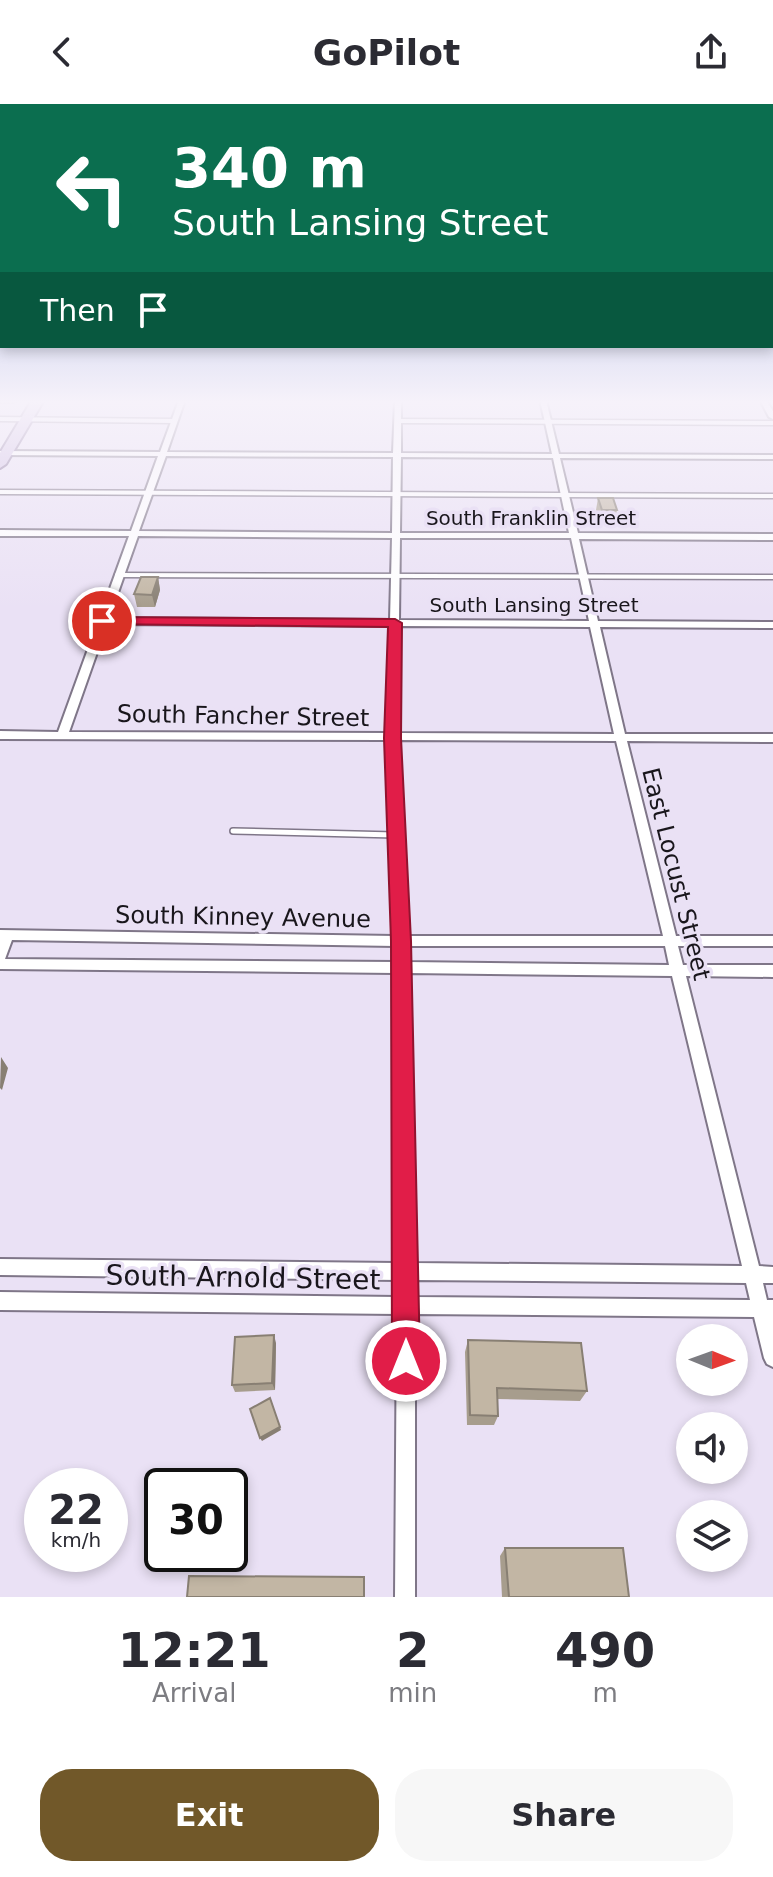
<!DOCTYPE html>
<style>
body{margin:0;font-family:"DejaVu Sans",sans-serif;background:#f7f7f7;color:#2b2b33;height:100vh;display:flex;flex-direction:column;font-size:30px;white-space:nowrap}
*{box-sizing:border-box;margin:0}
p{font-size:26px;color:#7c7c81}
.icon{flex:none;width:44px;height:44px;fill:none;stroke:currentColor;stroke-width:2;stroke-linecap:round;stroke-linejoin:round}
.map{position:relative;height:1493px;overflow:hidden}
.details{display:flex;flex-direction:column;background:#fff;flex:1}
.details>*{flex:none}
.hud{position:absolute;left:0px;top:0px;width:774px;height:244px;box-shadow:0 4px 12px #0003;background:#0b6e4f;color:#fff;overflow:hidden}
.needle{width:52px;rotate:91deg}
.controls{position:absolute;left:676px;top:1220px;display:grid;gap:16px}
.controls a{display:grid;place-items:center;width:72px;height:72px;border-radius:50%;background:#fff;box-shadow:0 4px 12px #0003;font-size:40px}
.speed{position:absolute;left:24px;top:1364px;display:flex;gap:16px;font-size:40px;font-weight:700;text-align:center}
.speed>*{display:grid;place-content:center;width:104px;height:104px;border-radius:50%;background:#fff;box-shadow:0 4px 12px #0003;line-height:1}
.speed small{font-size:20px;font-weight:400}
.speed .limit{border:4px solid #111;border-radius:12px;background:#fff;color:#111}
.pin{position:absolute;display:grid;place-items:center;width:68px;height:68px;color:#fff;margin:-34px;border:4px solid #fff;border-radius:50%;box-shadow:0 2px 8px #0007}
.me{position:absolute;width:88px;margin:-44px;rotate:0deg;stroke-linejoin:round;filter:drop-shadow(0 0 6px #0008)}
.turn{display:flex;align-items:center;gap:28px;height:168px;padding:0 40px;font-size:36px}
.turn .icon{width:104px;height:104px;stroke-width:2.5}
.turn b{display:block;font-size:56px;line-height:68px}
.then{display:flex;align-items:center;height:76px;padding:0 40px;background:#0003;gap:16px;font-size:30px}
.eta{display:flex;justify-content:space-evenly;align-items:center;height:136px;text-align:center}
.eta b{font-size:48px;font-weight:600;line-height:56px}
.cta{display:flex;gap:16px;margin-top:auto;padding:16px 40px}
.cta a{flex:1;height:92px;border-radius:32px;background:#715829;color:#fff;font-size:32px;font-weight:600;line-height:92px;text-align:center}
.cta a+a{background:#f7f7f7;color:#2b2b33}
header{display:flex;justify-content:space-between;align-items:center;height:104px;padding:0 40px;background:#fff;font-size:36px;font-weight:600}
.map>svg:first-child{display:block}
.lines{fill:none;stroke-linecap:round;stroke-linejoin:round}
.service-far1-casing{stroke:#7f7688;stroke-width:7}
.service-casing{stroke:#7f7688;stroke-width:8}
.minor-casing{stroke:#7f7688;stroke-width:4}
.primary-casing{stroke:#7a6490;stroke-width:4}
.service-far1{stroke:#fff;stroke-width:4}
.service{stroke:#fff;stroke-width:5}
.minor{fill:#fff;fill-rule:evenodd}
.primary{fill:#cebbe2;fill-rule:evenodd}
.wall{fill:#a79d8d}
.shaded-wall{fill:#887f73}
.building{fill:#c2b6a4;stroke:#887f73;stroke-width:2}
.route{fill:#e11d48;stroke:#92132f;stroke-width:2}
.labels{text-anchor:middle;stroke-width:7;stroke-linejoin:round;paint-order:stroke}
.far-street-label{font-size:20px;fill:#19161c;stroke:#eae1f5}
.street-label{font-size:24px;fill:#19161c;stroke:#eae1f5}
.near-street-label{font-size:28px;fill:#19161c;stroke:#eae1f5}
</style>
<header><svg class="icon" aria-label="back" viewBox="0 0 24 24"><path d="M15 5l-7 7 7 7"/></svg>GoPilot<svg class="icon" aria-label="share" viewBox="0 0 24 24"><path d="M12 15V3M7 8l5-5 5 5M5 13v7h14v-7"/></svg></header>
<div class="map">
<svg width="773" height="1493" viewBox="0 0 773 1493">
<rect width="100%" height="100%" fill="#eae1f5"/>
<g class="lines">
<defs>
<path id="service-far1" d="M0 315 174 317
M398 317 773 319
M0 388 773 392
M117 471 773 473"/>
<path id="service" d="M233 727 395 731"/>
<path id="minor" d="M179 296H185L167 348 393 349 395 296H401V349L552 350 540 296H546L559 350 773 351V355L560 354 578 429 773 430V436L579 435 598 517 773 518V524L600 523 625 630H773V638L627 637 676 832H773V842H678L683 861H773V873L686 872 759 1162 773 1163V1179H763L767 1196H773V1263L767 1260 764 1254 754 1213 415 1210V1493H395L397 1210 0 1206V1188L397 1193V1176L0 1171V1155L397 1159 395 869 0 865V826L394 832 388 636 0 635V627L58 628 129 432H0V426L131 427 158 352 0 351V347L160 348ZM166 352 393 353 392 429 139 427ZM401 353 553 354 569 429H400ZM138 432 392 434 390 516 109 514ZM400 434H571L589 517 399 516ZM107 520 390 522 388 629 69 628ZM399 522 590 523 614 630 398 629ZM398 636 616 637 663 832H407ZM12 836 395 842V858L5 855ZM408 842H665L669 861 408 858ZM408 869 672 872 742 1162 414 1159ZM414 1176 746 1179 750 1196 414 1193Z
M760 296H766L773 307V315L769 313Z"/>
<path id="primary" d="M32 296H44L6 360 0 364V349Z"/>
</defs>
<!-- service-far1 casing -->
<use href="#service-far1" class="service-far1-casing"/>
<!-- service casing -->
<use href="#service" class="service-casing"/>
<!-- minor casing -->
<use href="#minor" class="minor-casing"/>
<!-- primary casing -->
<use href="#primary" class="primary-casing"/>
<!-- service-far1 -->
<use href="#service-far1" class="service-far1"/>
<!-- service -->
<use href="#service" class="service"/>
<!-- minor -->
<use href="#minor" class="minor"/>
<!-- primary -->
<use href="#primary" class="primary"/>
</g>
<!-- wall -->
<path class="wall" d="M0 296H18L15 300H0Z
M598 394 617 406 615 418H600L596 406Z
M158 473 160 486 155 503H137L134 490Z
M468 1236 587 1287 580 1297 497 1295 498 1312 494 1321H467L465 1248Z
M276 1239 275 1286 235 1288 232 1281Z
M505 1444 629 1493H502L500 1452Z"/>
<!-- shaded-wall -->
<path class="shaded-wall" d="M158 473 160 486 155 503 152 491Z
M1 953 8 964 2 986 0 984Z
M274 1231 276 1239 275 1286 272 1279Z
M280 1323 281 1326 262 1337 260 1334Z"/>
<!-- building -->
<path class="building" d="M598 394H613L617 406H602Z
M141 473H158L152 491 134 490Z
M274 1231 272 1279 232 1281 235 1233Z
M468 1236 581 1239 587 1287 497 1284 498 1312 470 1311Z
M270 1294 280 1323 260 1334 250 1305Z
M505 1444H623L629 1493H509Z
M189 1472 364 1473V1493H187Z"/>
<!-- sky -->
<linearGradient id="sky" x2="0" y2="1"><stop stop-color="#91a4de"/><stop offset="0.59" stop-color="#f6f2fa"/><stop offset="1" stop-color="#f6f2fa" stop-opacity="0"/></linearGradient>
<rect width="773" height="505" fill="url(#sky)"/>
<!-- route -->
<path class="route" d="M102 513 395 515 402 519 401 634 411 837 420 1257 416 1267 406 1271 396 1267 392 1257 391 837 384 634 388 523 97 520V514Z"/>
<g class="labels">
<!-- far-street labels -->
<g class="far-street-label">
<text x="531" y="421">South Franklin Street</text>
<text x="534" y="508">South Lansing Street</text>
</g>
<!-- street labels -->
<g class="street-label">
<text transform="translate(243 612) rotate(1)" y="8">South Fancher Street</text>
<text transform="translate(676 770) rotate(76)" y="8">East Locust Street</text>
<text transform="translate(243 813) rotate(1)" y="8">South Kinney Avenue</text>
</g>
<!-- near-street labels -->
<g class="near-street-label">
<text transform="translate(243 1173) rotate(1)" y="10">South Arnold Street</text>
</g>
</g>
</svg>
<div class="controls">
<a><svg class="needle" viewBox="-14 -14 28 28"><path d="M0-13l5 13h-10z" fill="#e53935"/><path d="M0 13l5-13h-10z" fill="#7c7c81"/></svg></a>
<a><svg class="icon" aria-label="sound" viewBox="0 0 24 24"><path d="M4 9h4l5-4v14l-5-4H4zM17 9q2 3 0 6"/></svg></a>
<a><svg class="icon" aria-label="layers" viewBox="0 0 24 24"><path d="M12 4l9 5-9 5-9-5zM3 14l9 5 9-5"/></svg></a>
</div>
<div class="speed"><div>22<small>km/h</small></div><div class="limit">30</div></div>
<div class="pin" style="left:102px;top:517px;background:#d93025"><svg class="icon" aria-label="arrive" viewBox="0 0 24 24"><path d="M6 21V4h12l-3 4 3 4H6"/></svg></div>
<svg class="me" style="left:406px;top:1257px" viewBox="-20 -20 40 40"><circle r="17" fill="#e11d48" stroke="#fff" stroke-width="3"/><path d="M0-11L8 9 0 5-8 9z" fill="#fff"/></svg>
<div class="hud">
<div class="turn"><svg class="icon" aria-label="left" viewBox="0 0 24 24"><path d="M17 20v-9H6M10 6l-5 5 5 5"/></svg><div><b>340 m</b>South Lansing Street</div></div>
<div class="then">Then<svg class="icon" aria-label="arrive" viewBox="0 0 24 24"><path d="M6 21V4h12l-3 4 3 4H6"/></svg></div>
</div>
</div>
<section class="details">
<div class="eta">
<div><b>12:21</b><p>Arrival</p></div>
<div><b>2</b><p>min</p></div>
<div><b>490</b><p>m</p></div>
</div>
<div class="cta"><a>Exit</a><a>Share</a></div>
</section>
